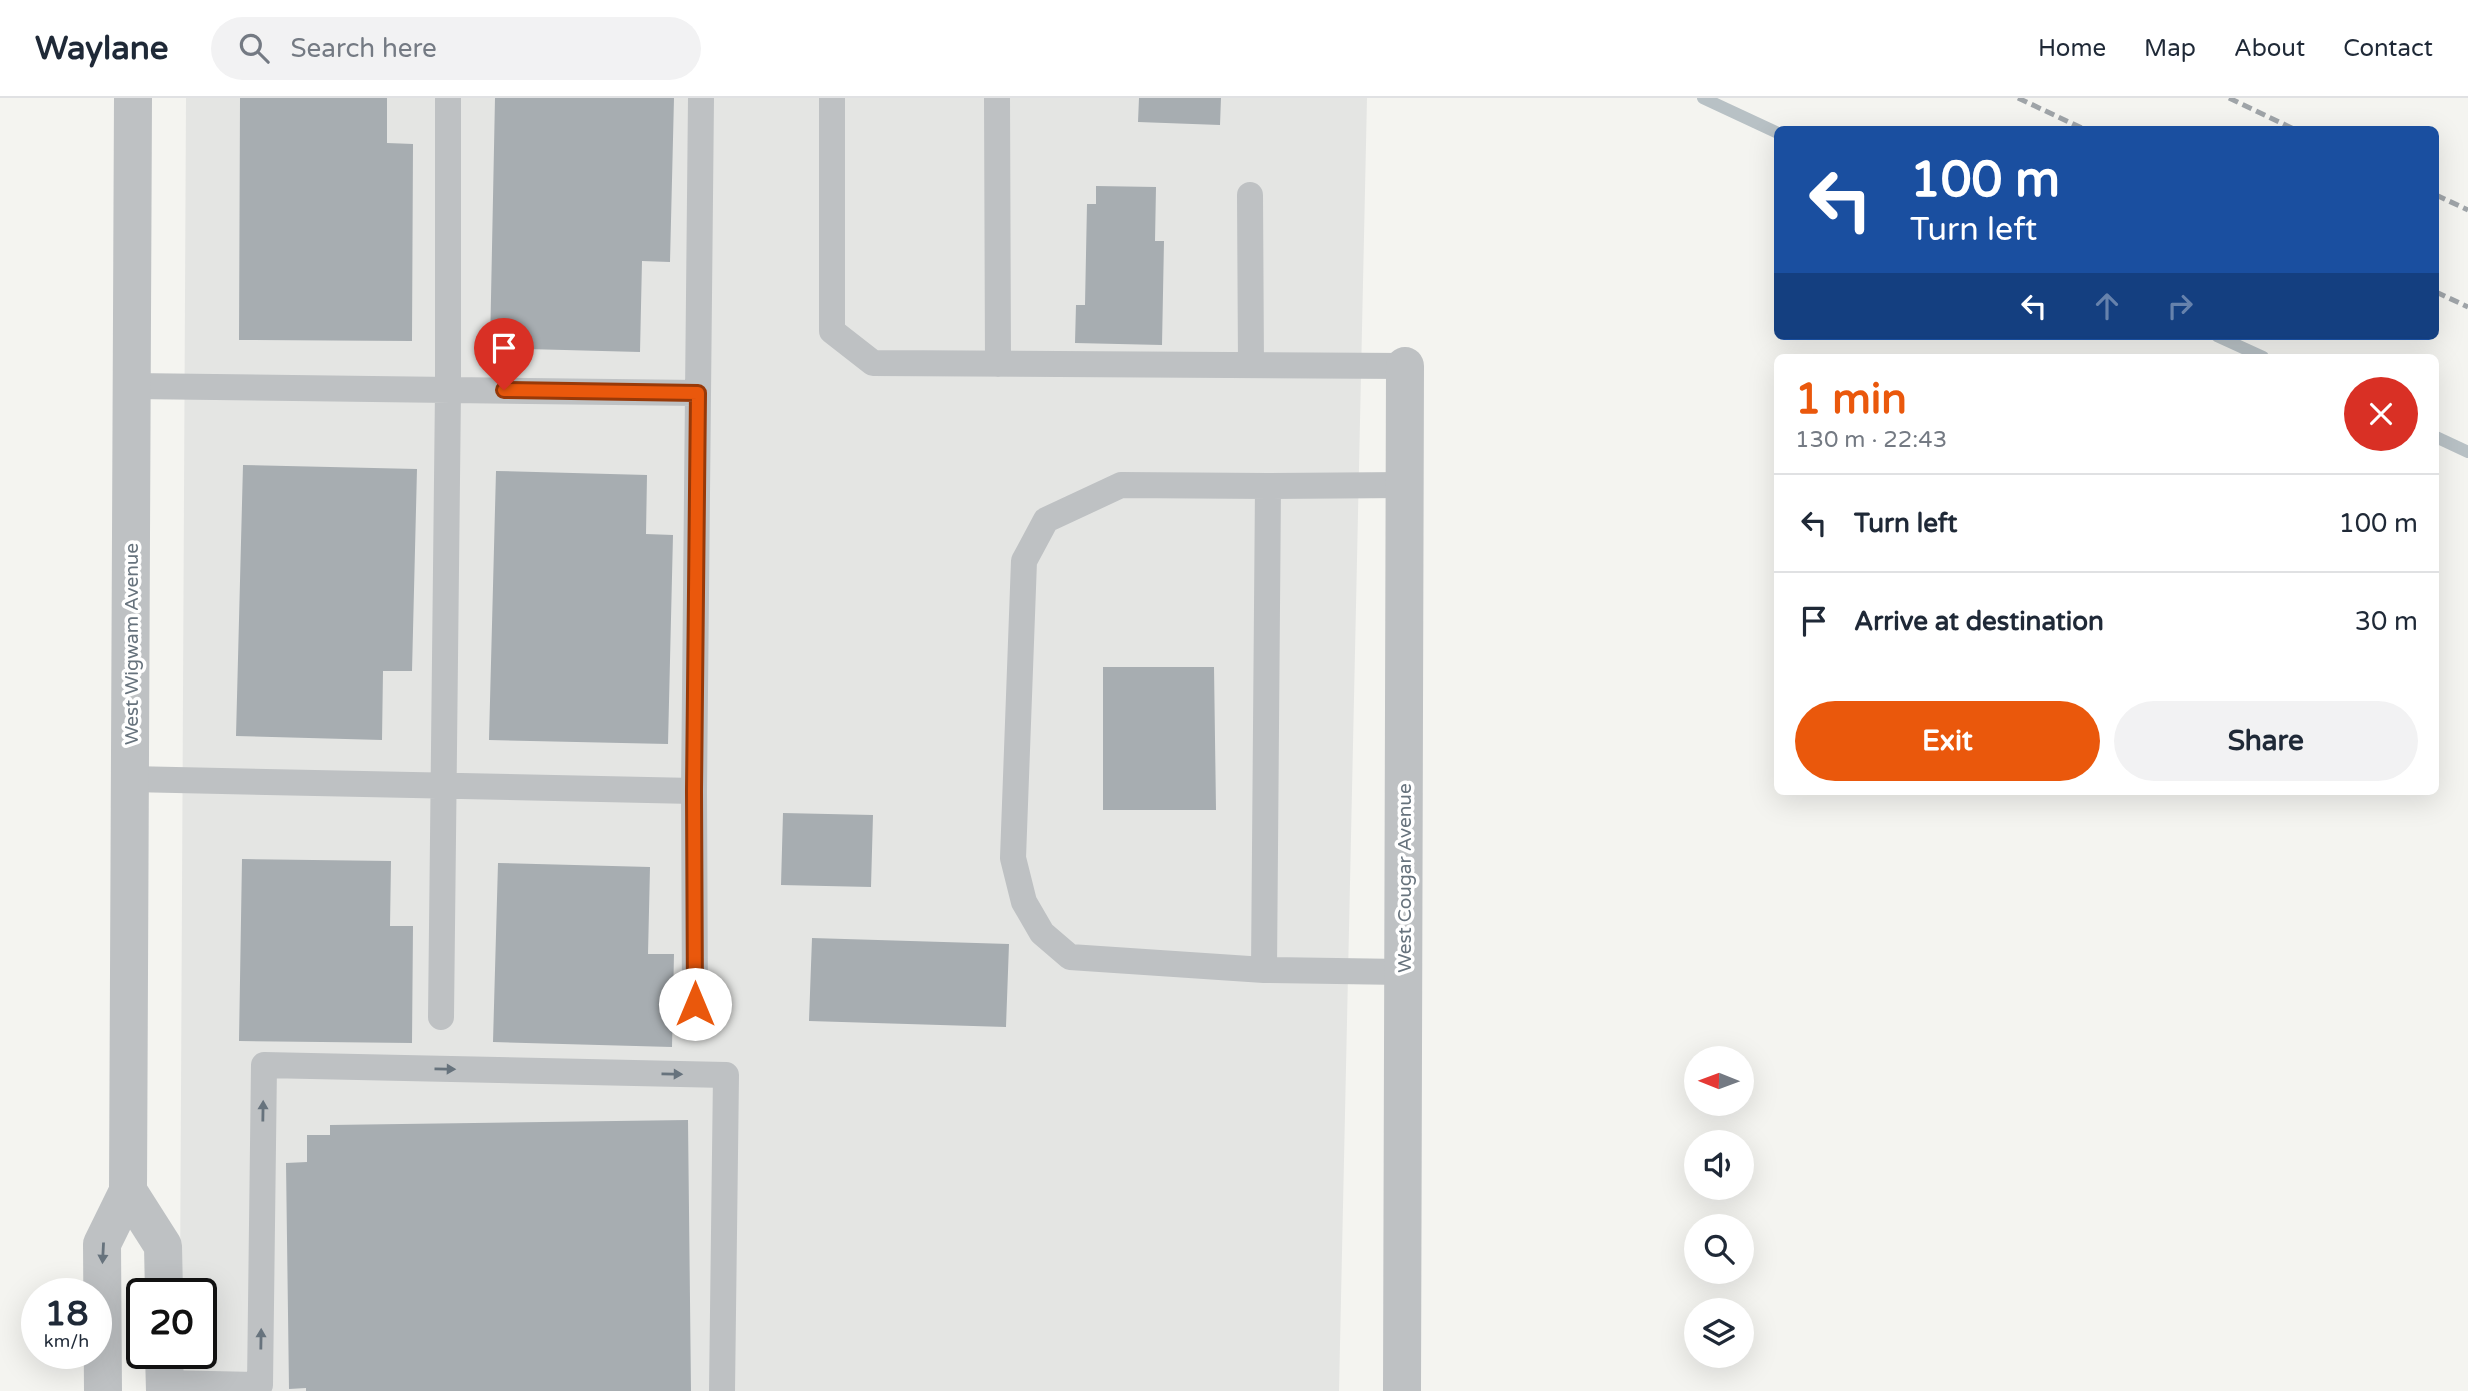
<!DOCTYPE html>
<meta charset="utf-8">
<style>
body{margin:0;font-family:"Varela Round",sans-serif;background:#f2f2f3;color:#1f2937;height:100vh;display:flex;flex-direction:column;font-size:26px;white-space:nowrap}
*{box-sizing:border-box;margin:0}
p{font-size:23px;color:#747a83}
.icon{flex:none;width:38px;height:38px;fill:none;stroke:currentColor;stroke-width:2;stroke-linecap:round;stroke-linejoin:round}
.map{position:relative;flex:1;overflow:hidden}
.drawer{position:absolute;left:1774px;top:256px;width:665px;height:441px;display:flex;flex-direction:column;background:#fff;border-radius:10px;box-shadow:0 7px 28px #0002}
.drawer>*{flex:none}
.banner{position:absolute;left:1774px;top:28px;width:665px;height:214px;border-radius:10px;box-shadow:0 7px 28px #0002;background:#1a4fa0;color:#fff;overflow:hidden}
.needle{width:46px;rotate:271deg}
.tools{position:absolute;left:1684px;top:948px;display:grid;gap:14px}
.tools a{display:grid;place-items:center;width:70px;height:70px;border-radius:50%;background:#fff;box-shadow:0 7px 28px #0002;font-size:35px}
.speed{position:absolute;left:21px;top:1180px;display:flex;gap:14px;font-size:35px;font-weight:700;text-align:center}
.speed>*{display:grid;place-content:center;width:91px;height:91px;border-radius:50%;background:#fff;box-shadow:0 7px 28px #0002;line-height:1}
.speed small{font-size:18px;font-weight:400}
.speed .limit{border:4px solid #111;border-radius:10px;background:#fff;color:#111}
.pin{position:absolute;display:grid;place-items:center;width:60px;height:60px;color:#fff;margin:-72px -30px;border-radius:50% 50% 50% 0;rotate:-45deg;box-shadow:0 0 7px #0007}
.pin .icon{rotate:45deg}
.me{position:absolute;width:77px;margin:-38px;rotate:0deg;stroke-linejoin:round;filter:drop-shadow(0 0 5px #0008)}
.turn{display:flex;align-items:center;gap:24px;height:147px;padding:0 21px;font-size:32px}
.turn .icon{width:91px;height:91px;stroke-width:2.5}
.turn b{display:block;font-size:49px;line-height:60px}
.lanes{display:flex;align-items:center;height:66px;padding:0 21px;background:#0003;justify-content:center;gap:35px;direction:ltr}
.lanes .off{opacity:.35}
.round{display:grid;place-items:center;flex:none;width:74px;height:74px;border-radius:37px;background:#f2f2f3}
.overview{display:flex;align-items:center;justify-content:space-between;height:119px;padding:0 21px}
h1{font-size:42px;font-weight:700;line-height:52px;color:#ea580c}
.cta{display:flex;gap:14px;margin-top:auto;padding:14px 21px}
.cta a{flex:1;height:80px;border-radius:42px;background:#ea580c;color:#fff;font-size:28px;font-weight:700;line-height:80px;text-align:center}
.cta a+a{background:#f2f2f3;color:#1f2937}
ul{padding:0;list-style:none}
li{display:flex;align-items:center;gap:21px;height:98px;padding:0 21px;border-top:2px solid #e0e1e3}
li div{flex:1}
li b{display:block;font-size:26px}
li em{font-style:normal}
header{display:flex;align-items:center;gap:42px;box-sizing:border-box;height:98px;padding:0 35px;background:#fff;border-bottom:2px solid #e0e1e3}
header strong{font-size:33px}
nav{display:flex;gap:38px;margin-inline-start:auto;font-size:24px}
.search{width:490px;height:63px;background:#f2f2f3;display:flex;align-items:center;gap:18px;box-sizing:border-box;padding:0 24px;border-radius:38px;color:#747a83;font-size:26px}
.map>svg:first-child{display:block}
.built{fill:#e4e5e3}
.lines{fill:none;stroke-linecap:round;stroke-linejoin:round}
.stream{stroke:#b8c1c5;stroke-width:12}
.building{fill:#a7adb1}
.service{stroke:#bec1c3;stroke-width:26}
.minor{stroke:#bec1c3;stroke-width:38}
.rail{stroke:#9fa4a8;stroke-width:5;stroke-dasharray:10 5;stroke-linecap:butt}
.oneway{fill:#67737d}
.route-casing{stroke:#983908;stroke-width:18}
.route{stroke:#ea580c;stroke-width:12}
.labels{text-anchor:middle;stroke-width:7;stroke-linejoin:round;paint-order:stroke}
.street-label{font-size:19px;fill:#67737d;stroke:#fff}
</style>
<header>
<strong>Waylane</strong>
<div class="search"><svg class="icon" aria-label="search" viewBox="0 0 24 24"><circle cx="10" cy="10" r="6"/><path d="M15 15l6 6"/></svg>Search here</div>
<nav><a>Home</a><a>Map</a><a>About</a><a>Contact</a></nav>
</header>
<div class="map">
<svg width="2468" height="1293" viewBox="0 0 2468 1293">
<rect width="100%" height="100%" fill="#f4f4f0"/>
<!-- built -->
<path class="built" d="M186 0H1367L1339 1293H179L180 1255H201V1195H180Z"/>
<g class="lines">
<!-- stream -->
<path class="stream" d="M1703 0 1778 35
M2217 238 2263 259
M2436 339 2468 354"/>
</g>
<!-- building -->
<path class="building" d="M240 0H387V45L413 46 412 243 239 242Z
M495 0H674L670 164 642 163 640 254 490 250Z
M1139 0H1221L1220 27 1138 24Z
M1096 88 1156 89 1155 143H1164L1162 247 1075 245 1076 207H1085L1087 106H1096Z
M243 367 417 371 412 573H383L382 642 236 638Z
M496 373 647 377 646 436 673 437 668 646 489 642Z
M1103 569H1214L1216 712H1103Z
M783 715 873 717 871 789 781 787Z
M242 761 391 763 390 828H413L412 945 239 943Z
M498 765 650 769 648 856H674L672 949 493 944Z
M812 840 1009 846 1006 929 809 923Z
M688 1022 691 1293H306V1290L289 1291 286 1065 307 1064V1037H330V1027Z"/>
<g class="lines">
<!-- service -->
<path class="service" d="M832 0V233L873 265 1405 268
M997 0 998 266
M1250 97 1251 267
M132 288 698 295
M130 681 694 693 695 907
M694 693 701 0
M1264 872 1070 859 1042 835 1024 804 1013 760 1024 463 1046 422 1121 387 1268 388
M1403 874 1264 872 1268 388 1405 387
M441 919 448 292V0
M165 1285 260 1287 264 967 726 977 722 1293"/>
<!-- minor -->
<path class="minor" d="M128 1093 163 1148 164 1195
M164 1255 165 1293
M103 1293 102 1146 128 1093 133 0
M1402 1293 1405 268"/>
<!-- rail -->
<path class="rail" d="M2018 0 2086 32
M2229 0 2296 32
M2436 97 2468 112
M2436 194 2468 209"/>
</g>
<!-- one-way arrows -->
<defs><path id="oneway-solid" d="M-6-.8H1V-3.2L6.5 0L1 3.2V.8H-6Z" transform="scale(1.75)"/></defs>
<g class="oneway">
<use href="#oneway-solid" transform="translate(445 971) rotate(1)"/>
<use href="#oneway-solid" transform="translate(672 976) rotate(1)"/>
<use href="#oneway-solid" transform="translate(263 1013) rotate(-89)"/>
<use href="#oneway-solid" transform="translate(103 1155) rotate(93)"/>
<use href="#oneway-solid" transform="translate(261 1241) rotate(-89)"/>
</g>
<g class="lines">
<defs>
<path id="route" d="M504 292 698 295 694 693 695 906"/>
</defs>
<!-- route casing -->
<use href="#route" class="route-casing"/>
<!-- route -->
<use href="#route" class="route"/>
</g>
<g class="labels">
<!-- street labels -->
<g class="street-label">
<text transform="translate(131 546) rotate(-90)" y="7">West Wigwam Avenue</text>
<text transform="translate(1404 780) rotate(-90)" y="7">West Cougar Avenue</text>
</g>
</g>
</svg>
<div class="tools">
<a><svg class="needle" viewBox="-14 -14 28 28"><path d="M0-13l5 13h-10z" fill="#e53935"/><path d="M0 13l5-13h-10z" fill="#747a83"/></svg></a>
<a><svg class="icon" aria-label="sound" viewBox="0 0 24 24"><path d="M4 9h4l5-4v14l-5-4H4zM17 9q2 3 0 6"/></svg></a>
<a><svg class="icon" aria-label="search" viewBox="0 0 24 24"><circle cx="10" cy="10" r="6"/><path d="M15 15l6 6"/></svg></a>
<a><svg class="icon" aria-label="layers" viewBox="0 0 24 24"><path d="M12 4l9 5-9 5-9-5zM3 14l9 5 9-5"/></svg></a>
</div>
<div class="speed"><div>18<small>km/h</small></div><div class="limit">20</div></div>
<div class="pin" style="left:504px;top:292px;background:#d93025"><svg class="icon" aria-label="arrive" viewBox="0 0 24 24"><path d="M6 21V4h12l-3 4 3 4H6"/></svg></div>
<svg class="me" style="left:695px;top:906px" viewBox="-20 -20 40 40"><circle r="19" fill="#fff"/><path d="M0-13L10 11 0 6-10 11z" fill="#ea580c"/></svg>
<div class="banner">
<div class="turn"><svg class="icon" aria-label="left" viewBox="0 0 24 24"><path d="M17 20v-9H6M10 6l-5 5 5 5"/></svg><div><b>100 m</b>Turn left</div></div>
<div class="lanes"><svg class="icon" aria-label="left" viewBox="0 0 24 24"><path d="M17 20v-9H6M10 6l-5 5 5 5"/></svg><svg class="icon off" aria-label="ahead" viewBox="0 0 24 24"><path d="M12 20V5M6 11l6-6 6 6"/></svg><svg class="icon off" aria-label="right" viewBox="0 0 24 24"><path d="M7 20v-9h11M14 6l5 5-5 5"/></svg></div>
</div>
<section class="drawer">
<div class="overview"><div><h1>1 min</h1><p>130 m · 22:43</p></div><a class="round" style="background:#d93025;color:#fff"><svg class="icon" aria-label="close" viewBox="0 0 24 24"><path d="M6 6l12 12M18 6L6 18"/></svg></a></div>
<ul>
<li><svg class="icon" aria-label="left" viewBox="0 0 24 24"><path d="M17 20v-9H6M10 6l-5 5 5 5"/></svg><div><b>Turn left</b></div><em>100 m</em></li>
<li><svg class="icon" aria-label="arrive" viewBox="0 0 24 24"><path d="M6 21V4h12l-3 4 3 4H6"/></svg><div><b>Arrive at destination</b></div><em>30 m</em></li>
</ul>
<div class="cta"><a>Exit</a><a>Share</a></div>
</section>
</div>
